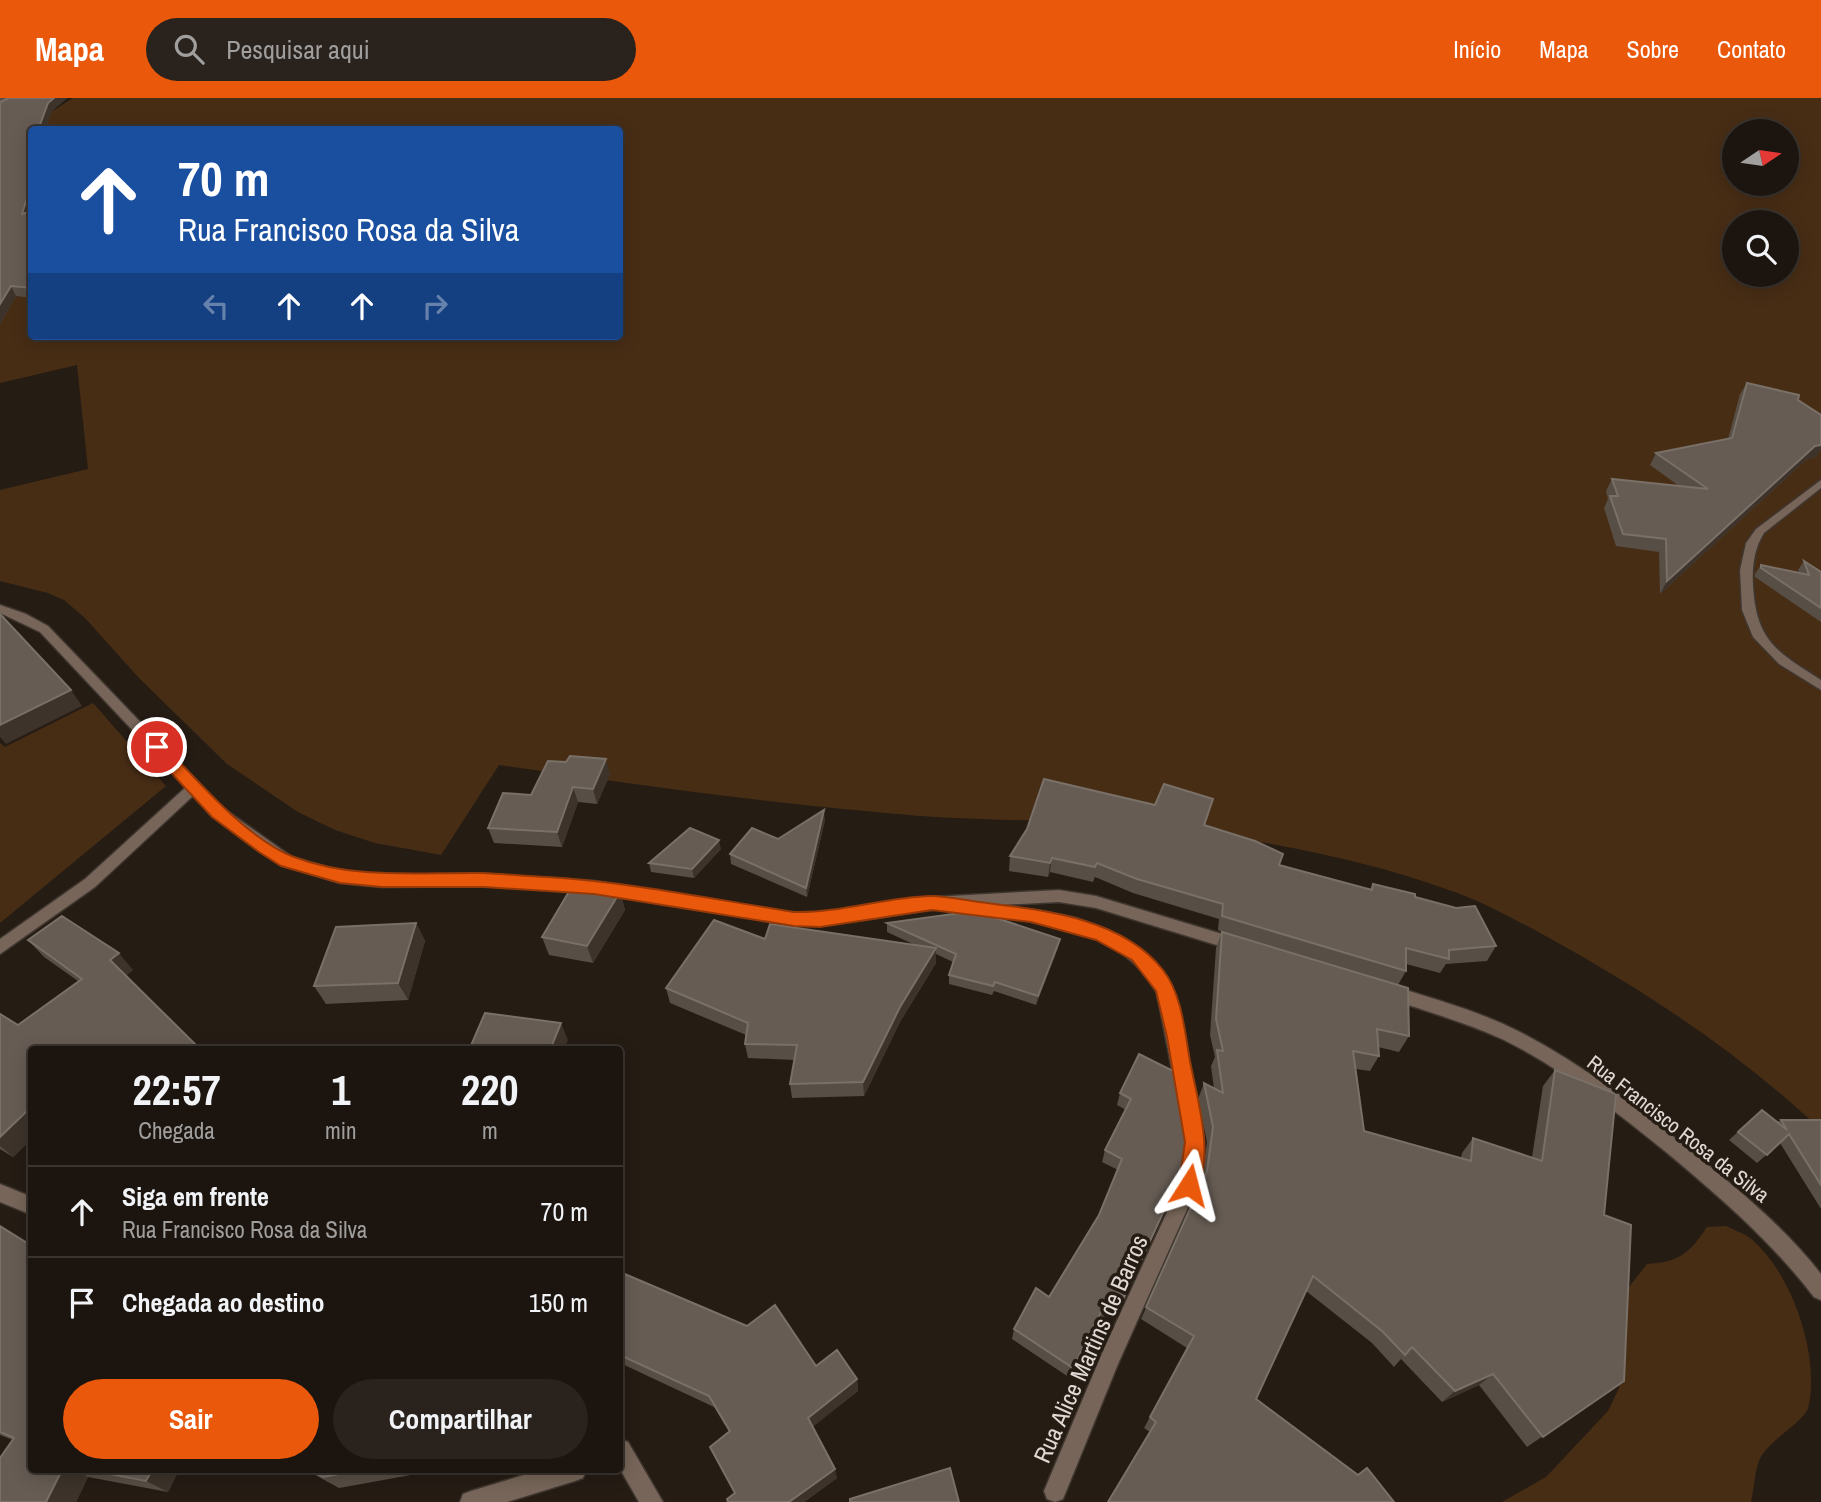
<!DOCTYPE html>
<html lang="pt">
<meta charset="utf-8">
<style>
body{margin:0;font-family:"Archivo Narrow",sans-serif;background:#29221d;color:#f1f3f6;height:100vh;display:flex;flex-direction:column;font-size:26px;white-space:nowrap}
*{box-sizing:border-box;margin:0}
p{font-size:23px;color:#a09f9e}
.icon{flex:none;width:38px;height:38px;fill:none;stroke:currentColor;stroke-width:2;stroke-linecap:round;stroke-linejoin:round}
.map{position:relative;flex:1;overflow:hidden}
.side{position:absolute;left:28px;top:948px;width:595px;height:427px;display:flex;flex-direction:column;background:#1c150f;border-radius:7px;box-shadow:0 4px 18px #0003,0 0 0 2px #3a342f}
.side>*{flex:none}
.top-card{position:absolute;left:28px;top:28px;width:595px;height:214px;border-radius:7px;box-shadow:0 4px 18px #0003,0 0 0 2px #3a342f;background:#1a4fa0;color:#fff;overflow:hidden}
.needle{width:46px;rotate:77deg}
.fabs{position:absolute;left:1722px;top:21px;display:grid;gap:14px}
.fabs a{display:grid;place-items:center;width:77px;height:77px;border-radius:50%;background:#1c150f;box-shadow:0 4px 18px #0003,0 0 0 2px #3a342f;font-size:35px}
.pin{position:absolute;display:grid;place-items:center;width:60px;height:60px;color:#fff;margin:-30px;border:4px solid #fff;border-radius:50%;box-shadow:0 2px 7px #0007}
.me{position:absolute;width:77px;margin:-38px;rotate:9deg;stroke-linejoin:round;filter:drop-shadow(0 0 5px #0008)}
.turn{display:flex;align-items:center;gap:24px;height:147px;padding:0 35px;font-size:32px}
.turn .icon{width:91px;height:91px;stroke-width:2.5}
.turn b{display:block;font-size:49px;line-height:60px}
.lanes{display:flex;align-items:center;height:66px;padding:0 35px;background:#0003;justify-content:center;gap:35px;direction:ltr}
.lanes .off{opacity:.35}
.eta{display:flex;justify-content:space-evenly;align-items:center;height:119px;text-align:center}
.eta b{font-size:42px;font-weight:800;line-height:49px}
.primary-button{display:flex;gap:14px;margin-top:auto;padding:14px 35px}
.primary-button a{flex:1;height:80px;border-radius:42px;background:#ea580c;color:#fff;font-size:28px;font-weight:800;line-height:80px;text-align:center}
.primary-button a+a{background:#29221d;color:#f1f3f6}
ul{padding:0;list-style:none}
li{display:flex;align-items:center;gap:21px;height:91px;padding:0 35px;border-top:2px solid #3a342f}
li div{flex:1}
li b{display:block;font-size:26px}
li em{font-style:normal}
header{display:flex;align-items:center;gap:42px;box-sizing:border-box;height:98px;padding:0 35px;background:#ea580c;color:#fff}
header strong{font-size:33px}
nav{display:flex;gap:38px;margin-inline-start:auto;font-size:24px}
.search{width:490px;height:63px;background:#29221d;display:flex;align-items:center;gap:18px;box-sizing:border-box;padding:0 24px;border-radius:38px;color:#a09f9e;font-size:26px}
.map>svg:first-child{display:block}
.green{fill:#482d15;fill-rule:evenodd}
.lines{fill:none;stroke-linecap:round;stroke-linejoin:round}
.street-casing{stroke:#3f362f;stroke-width:3}
.street{fill:#766558;fill-rule:evenodd}
.wall{fill:#574e45}
.shaded-wall{fill:#3d332b}
.building{fill:#665c54;stroke:#797068;stroke-width:2}
.route{fill:#ea580c;stroke:#983908;stroke-width:2}
.labels{text-anchor:middle;stroke-width:7;stroke-linejoin:round;paint-order:stroke}
.street-label{font-size:21px;fill:#e0d9d4;stroke:#251c14}
.near-street-label{font-size:24px;fill:#e0d9d4;stroke:#251c14}
</style>
<header>
<strong>Mapa</strong>
<div class="search"><svg class="icon" aria-label="search" viewBox="0 0 24 24"><circle cx="10" cy="10" r="6"/><path d="M15 15l6 6"/></svg>Pesquisar aqui</div>
<nav><a>Início</a><a>Mapa</a><a>Sobre</a><a>Contato</a></nav>
</header>
<div class="map">
<svg width="1821" height="1404" viewBox="0 0 1821 1404">
<rect width="100%" height="100%" fill="#251c14"/>
<!-- green -->
<path class="green" d="M73 0H1821V1032C1741 956 1647 894 1551 841 1518 823 1484 804 1449 792 1363 761 1271 744 1181 732 1096 721 1006 724 920 718 779 707 639 687 499 667L441 757 375 745 335 732 298 714 227 666 139 580 85 520 64 502 48 495 0 483V392L88 371 77 267 0 285V198L31 190 32 238H620V32H32L31 151 0 37 45 18ZM1734 33H1787V86H1734ZM1734 124H1787V177H1734Z
M93 605 166 688 0 825V645L5 649Z
M1726 1128C1734 1132 1743 1135 1750 1140 1792 1174 1821 1259 1808 1311 1797 1329 1774 1339 1762 1357 1755 1368 1754 1390 1751 1404H1502L1546 1379 1608 1313 1619 1290 1623 1233 1621 1199 1647 1166C1679 1164 1689 1156 1707 1129Z"/>
<g class="lines">
<defs>
<path id="street" d="M1821 382V390L1764 435C1754 451 1752 469 1753 487 1756 543 1777 554 1821 582V592L1779 566 1753 539 1742 512 1740 472 1746 445 1756 431Z
M0 507 26 516 48 528 223 710 292 759 340 773 382 777 484 776 594 783 794 815 820 816 931 799 1059 792 1096 798 1242 842 1244 847 1242 852 1236 853 1096 810 1059 804 1000 807 1047 814 1076 820 1108 832 1133 846 1154 864 1173 893 1204 1044 1198 1087 1118 1266 1063 1401 1055 1404 1047 1401 1044 1393 1103 1253 1180 1086 1186 1044 1157 895 1143 873 1122 855 1097 841 1074 833 1018 821 961 815 956 813 954 810C900 813 848 829 794 827L594 795 484 788 382 789 340 785 282 767 213 718 194 697 95 789 0 856V841L85 781 186 689 40 534 0 515Z
M1390 887C1434 901 1479 913 1520 934 1580 965 1634 1006 1686 1049 1734 1088 1783 1127 1821 1176V1202L1814 1199C1771 1143 1720 1099 1666 1054 1615 1013 1563 971 1504 942 1465 924 1425 913 1384 899L1382 894 1384 889Z
M0 1086 32 1099V1117L0 1104Z
M620 1341 628 1344 663 1404H639L620 1371Z
M540 1372H586L583 1380 575 1383 507 1404H460L463 1396 471 1393Z"/>
</defs>
<!-- street casing -->
<use href="#street" class="street-casing"/>
<!-- street -->
<use href="#street" class="street"/>
</g>
<!-- wall -->
<path class="wall" d="M0 0H67L52 13 45 32H32L30 113H32V200L16 198 0 226Z
M1747 285 1798 302 1821 317V351L1816 359 1807 361 1660 496 1659 454 1616 448 1604 410 1608 401 1606 393 1612 381 1679 388 1650 367 1656 355 1728 341 1740 296Z
M1804 463 1821 474V524L1755 479V476L1761 467 1799 475 1798 472Z
M610 676 597 706 578 704 562 749 494 745 488 730 531 697Z
M1155 707 1209 716 1205 727 1279 767 1370 791 1373 786 1415 799 1496 848 1487 863 1446 866 1440 875 1406 866V873L1398 887 1409 938 1399 954 1378 949 1379 958 1370 973 1356 971 1364 1033 1461 1060 1462 1055 1473 1040 1532 1059 1543 988 1555 972 1604 1117 1624 1283 1527 1349 1479 1287 1442 1304 1401 1261 1394 1269 1372 1245 1306 1193 1256 1301 1394 1404 1150 1334 1144 1330 1187 1250 1141 1221 1201 1086 1207 1044 1198 1001 1204 985 1214 991 1211 968 1215 959 1210 937 1216 850 1222 834 1218 832 1219 821 1133 795 1095 779 1093 784 1050 774 1048 779 1009 773 1010 758Z
M825 722 807 799 731 766 730 756 778 741Z
M721 751 694 780 651 774 649 765Z
M620 794 625 812 593 865 549 857 542 839Z
M416 825 425 843 408 902 326 906 314 888Z
M887 825 1058 850 1036 907 994 893 992 897 949 886V877L953 864 936 856V865L900 924 864 998 792 1000 790 986 794 962 748 960 745 946 746 937 670 905 666 890 915 847 887 834Z
M28 842 133 872 32 952V1041L13 1059 0 1051V916L18 927 78 883 44 859Z
M1139 956 1182 1074 1121 1209 1114 1204 1102 1224 1099 1222 1070 1280 1012 1241 1014 1231 1049 1199 1099 1117 1118 1072 1102 1064 1105 1052 1126 1012 1117 1007 1120 995Z
M1762 1012 1777 1024 1781 1022H1821V1111L1780 1045 1757 1065 1729 1042Z
M0 1128 32 1372H179L168 1394 88 1379 76 1404H0L13 1342 0 1337Z
M620 1174 816 1268 857 1281 858 1293 812 1329 837 1380 804 1404H728L735 1395 710 1349 729 1334 714 1309 620 1265Z
M306 1372H434L433 1373 339 1390Z"/>
<!-- shaded-wall -->
<path class="shaded-wall" d="M54 0H67L52 13 45 32H38L48 5Z
M32 84V109L27 126 22 116Z
M11 188 16 198 0 226V206Z
M1821 347V351L1816 359 1807 361 1660 496 1667 483 1815 348Z
M71 592 82 608 6 646 0 639V627Z
M606 661 610 676 597 706 593 691Z
M573 689 578 704 562 749 557 734Z
M824 712 825 722 807 799 806 790Z
M719 742 721 751 694 780 692 771Z
M1052 760 1050 774 1048 779 1050 765Z
M620 794 625 812 593 865 587 848Z
M416 825 425 843 408 902 398 885Z
M1060 841 1058 850 1036 907 1038 898Z
M936 850V865L900 924 864 998 863 984 900 909Z
M119 855 133 872 124 879 110 862Z
M561 925 568 942 564 952H550Z
M29 1011 32 1014V1041L13 1059 0 1048V1039Z
M1182 1074 1177 1085 1121 1209 1124 1199Z
M1117 1194 1114 1204 1102 1224 1106 1214Z
M1102 1212 1099 1222 1070 1280 1073 1270Z
M1493 1276 1479 1287 1442 1304 1455 1293Z
M857 1281 858 1293 810 1331 808 1320Z
M835 1371 837 1380 804 1404H789Z
M62 1372H74L88 1379 76 1404H46Z
M152 1372H179L168 1394 146 1383Z"/>
<!-- building -->
<path class="building" d="M9 0H54L48 5 38 32H32V50L28 61 32 60V84L22 116 32 113V190L11 188 0 206V4Z
M1747 285 1799 297 1798 302 1821 317V347L1815 348 1667 483 1666 441 1623 436 1610 398H1618L1612 381 1708 391 1656 355 1732 340Z
M1804 463 1821 474V510L1761 470V467L1809 477Z
M0 516 71 592 0 627Z
M570 658 606 661 593 691 573 689 557 734 488 730 503 695 531 697 548 663 566 664Z
M1044 681 1155 707 1164 686 1213 701 1204 727 1255 743 1283 756 1279 767 1372 792 1373 786 1415 796V799L1456 810 1475 808 1496 848 1449 852V861L1406 850V873L1222 818 1223 806 1137 781 1097 765 1095 769 1052 760 1050 765 1010 758 1027 731Z
M824 712 806 790 730 756 752 730 778 741Z
M690 730 719 742 692 771 649 765Z
M574 785 620 794 587 848 542 839Z
M975 813 1060 841 1038 898 995 884 993 888 949 877 956 856 887 825Z
M62 818 119 855 110 862 201 952H32V1013L29 1011 0 1039V916L18 927 82 881 28 842Z
M714 822 765 841 770 826 936 850 900 909 863 984 790 986 797 947 745 946 748 925 666 890Z
M416 825 398 885 314 888 336 829Z
M1222 834 1408 890 1409 938 1377 931 1379 958 1353 953 1364 1033 1471 1063 1473 1040 1542 1063 1555 972 1616 996 1604 1117 1631 1127 1624 1283 1543 1339 1493 1276 1455 1293 1412 1249 1405 1257 1382 1233 1313 1178 1256 1301 1358 1377 1367 1370 1394 1404H1108L1156 1324 1150 1319 1194 1238 1146 1209 1207 1073 1213 1029 1204 985 1223 995 1217 952 1223 953 1216 921Z
M485 915 561 925 550 952H469Z
M1139 956 1177 975 1188 1032 1182 1074 1124 1199 1117 1194 1106 1214 1102 1212 1073 1270 1014 1231 1036 1190 1049 1199 1099 1117 1122 1061 1105 1052 1131 1001 1120 995Z
M1762 1012 1787 1032 1781 1022H1821V1087L1789 1036 1767 1057 1738 1034Z
M0 1128 32 1148V1372H62L46 1404H0V1360L14 1340 0 1334Z
M620 1174 747 1228 775 1207 816 1268 837 1252 857 1281 808 1320 835 1371 789 1404H728L727 1401 735 1395 710 1349 730 1333 709 1298 620 1257Z
M950 1370 959 1404H850V1401Z
M89 1372H152L146 1383Z
M310 1372H361L323 1379Z"/>
<!-- route -->
<path class="route" d="M157 644 162 645C196 681 248 742 294 759 355 782 419 774 483 775 504 776 526 778 547 779 630 784 712 801 794 814 841 815 885 799 931 798 947 798 963 802 979 804 1041 812 1122 819 1163 872 1182 896 1185 935 1190 963 1198 1005 1214 1054 1197 1094L1189 1097 1182 1094 1179 1087 1185 1044 1167 939 1156 893 1132 862 1096 842 1031 824 932 812 820 829 794 828 594 796 484 789H382L340 785 281 768 259 754 212 719 151 653 149 649 151 645Z"/>
<g class="labels">
<!-- street labels -->
<g class="street-label">
<text transform="translate(1678 1031) rotate(38)" y="7">Rua Francisco Rosa da Silva</text>
</g>
<!-- near-street labels -->
<g class="near-street-label">
<text transform="translate(1091 1251) rotate(-66)" y="8">Rua Alice Martins de Barros</text>
</g>
</g>
</svg>
<div class="fabs">
<a><svg class="needle" viewBox="-14 -14 28 28"><path d="M0-13l5 13h-10z" fill="#e53935"/><path d="M0 13l5-13h-10z" fill="#a09f9e"/></svg></a>
<a><svg class="icon" aria-label="search" viewBox="0 0 24 24"><circle cx="10" cy="10" r="6"/><path d="M15 15l6 6"/></svg></a>
</div>
<div class="pin" style="left:157px;top:649px;background:#d93025"><svg class="icon" aria-label="arrive" viewBox="0 0 24 24"><path d="M6 21V4h12l-3 4 3 4H6"/></svg></div>
<svg class="me" style="left:1189px;top:1087px" viewBox="-20 -20 40 40"><path d="M0-17L14 15 0 8-14 15z" fill="#ea580c" stroke="#fff" stroke-width="4"/></svg>
<div class="top-card">
<div class="turn"><svg class="icon" aria-label="ahead" viewBox="0 0 24 24"><path d="M12 20V5M6 11l6-6 6 6"/></svg><div><b>70 m</b>Rua Francisco Rosa da Silva</div></div>
<div class="lanes"><svg class="icon off" aria-label="left" viewBox="0 0 24 24"><path d="M17 20v-9H6M10 6l-5 5 5 5"/></svg><svg class="icon" aria-label="ahead" viewBox="0 0 24 24"><path d="M12 20V5M6 11l6-6 6 6"/></svg><svg class="icon" aria-label="ahead" viewBox="0 0 24 24"><path d="M12 20V5M6 11l6-6 6 6"/></svg><svg class="icon off" aria-label="right" viewBox="0 0 24 24"><path d="M7 20v-9h11M14 6l5 5-5 5"/></svg></div>
</div>
<section class="side">
<div class="eta">
<div><b>22:57</b><p>Chegada</p></div>
<div><b>1</b><p>min</p></div>
<div><b>220</b><p>m</p></div>
</div>
<ul>
<li><svg class="icon" aria-label="ahead" viewBox="0 0 24 24"><path d="M12 20V5M6 11l6-6 6 6"/></svg><div><b>Siga em frente</b><p>Rua Francisco Rosa da Silva</p></div><em>70 m</em></li>
<li><svg class="icon" aria-label="arrive" viewBox="0 0 24 24"><path d="M6 21V4h12l-3 4 3 4H6"/></svg><div><b>Chegada ao destino</b></div><em>150 m</em></li>
</ul>
<div class="primary-button"><a>Sair</a><a>Compartilhar</a></div>
</section>
</div>
